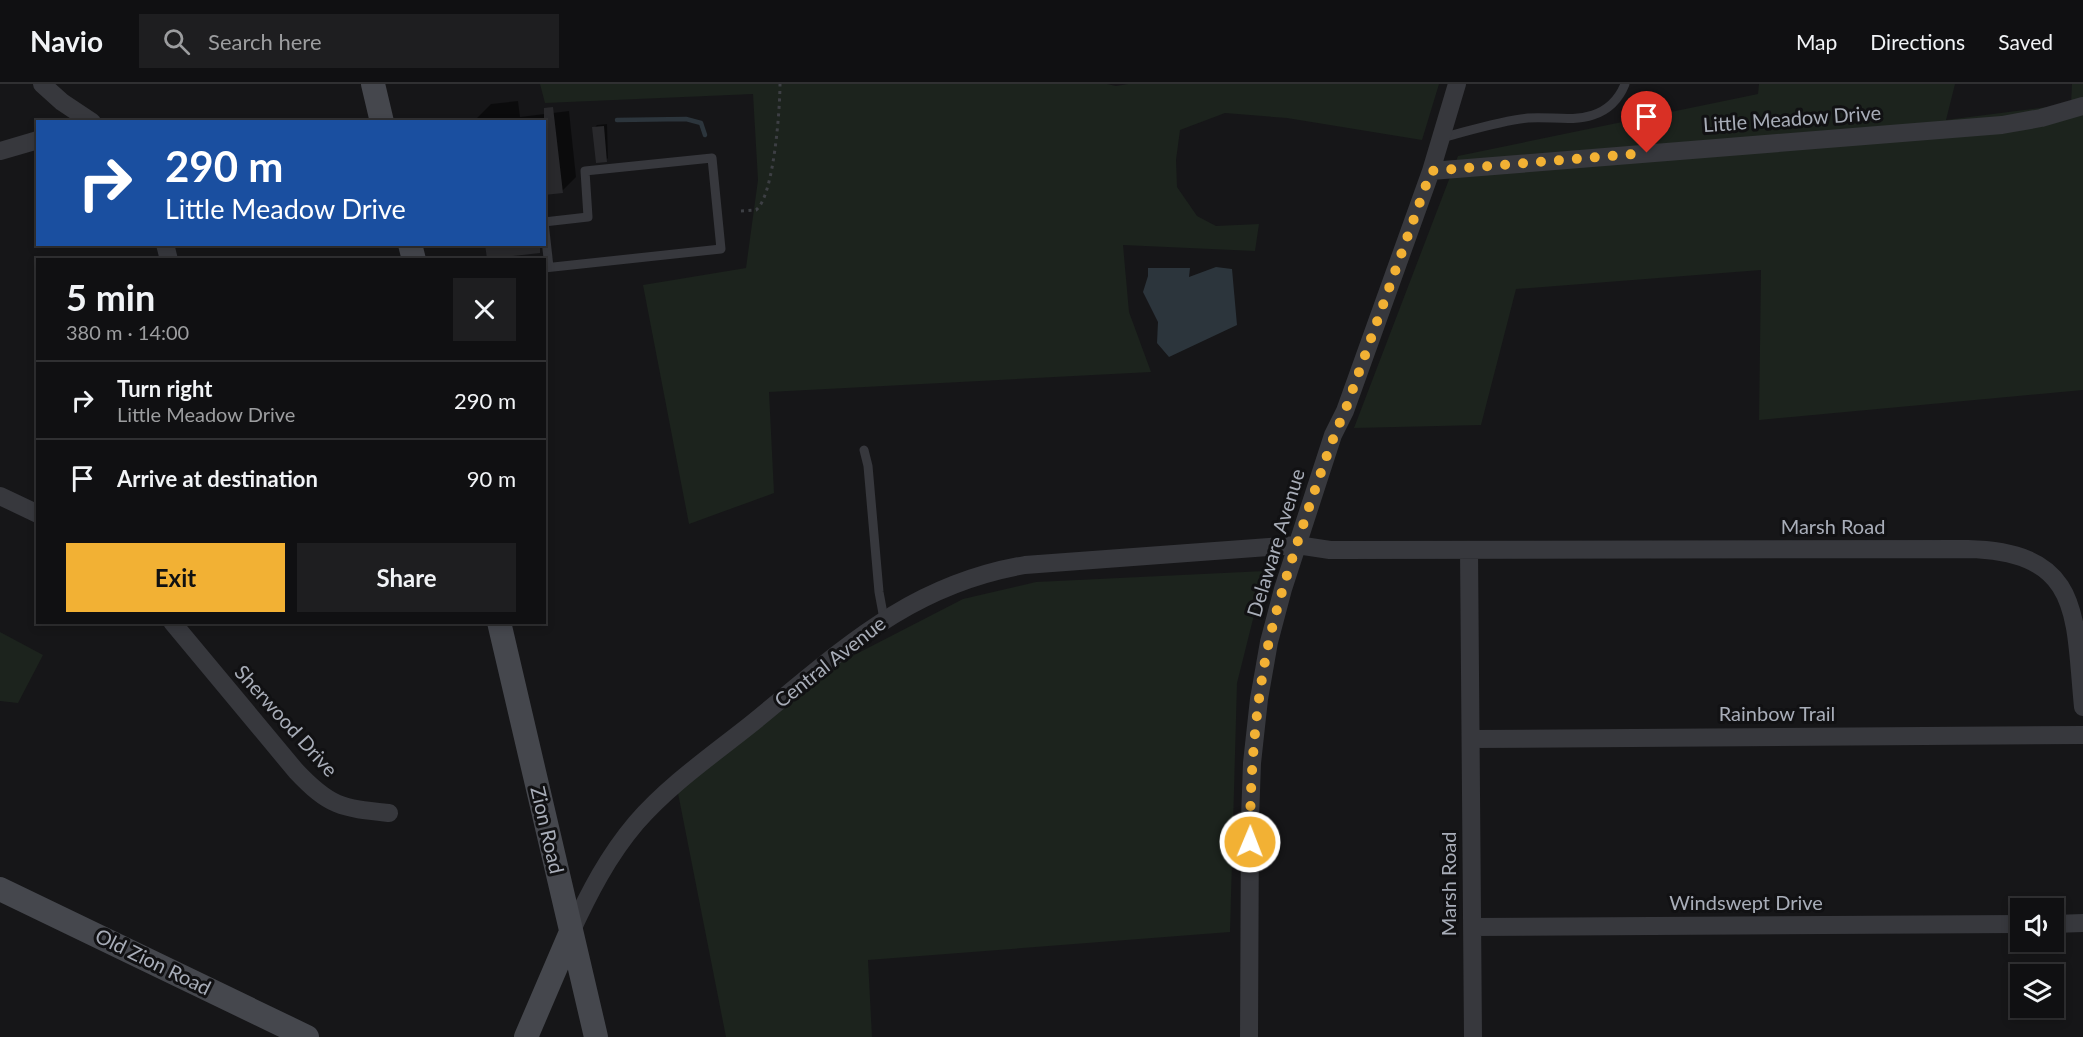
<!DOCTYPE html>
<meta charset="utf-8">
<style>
body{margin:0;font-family:Lato,sans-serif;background:#1e1e20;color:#f1f3f6;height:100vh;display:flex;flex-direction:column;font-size:22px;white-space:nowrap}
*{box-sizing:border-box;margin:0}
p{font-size:20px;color:#9c9d9f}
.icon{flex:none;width:33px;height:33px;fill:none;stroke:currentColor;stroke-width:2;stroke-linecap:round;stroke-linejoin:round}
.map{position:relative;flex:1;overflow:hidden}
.drawer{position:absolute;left:36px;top:174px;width:510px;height:366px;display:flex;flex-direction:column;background:#101012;border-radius:0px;box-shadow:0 3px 9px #0003,0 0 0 2px #303032}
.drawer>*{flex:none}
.guide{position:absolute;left:36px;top:36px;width:510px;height:126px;border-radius:0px;box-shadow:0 3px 9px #0003,0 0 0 2px #303032;background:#1a4fa0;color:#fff;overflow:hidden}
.fabs{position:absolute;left:2010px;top:814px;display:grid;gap:12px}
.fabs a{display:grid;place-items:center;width:54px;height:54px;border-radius:0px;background:#101012;box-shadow:0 3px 9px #0003,0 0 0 2px #303032;font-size:30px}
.pin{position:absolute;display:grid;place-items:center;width:51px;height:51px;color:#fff;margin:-62px -26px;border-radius:50% 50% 50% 0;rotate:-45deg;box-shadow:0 0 6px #0007}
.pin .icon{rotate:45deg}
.me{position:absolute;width:66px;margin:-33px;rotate:1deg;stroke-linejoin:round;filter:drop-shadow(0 0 4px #0008)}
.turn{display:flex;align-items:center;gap:21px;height:126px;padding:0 30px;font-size:27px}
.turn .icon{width:78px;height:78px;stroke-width:2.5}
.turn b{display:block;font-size:42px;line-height:51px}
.round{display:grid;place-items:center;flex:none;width:63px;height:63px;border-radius:0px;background:#1e1e20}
.headline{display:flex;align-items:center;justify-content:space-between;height:102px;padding:0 30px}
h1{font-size:36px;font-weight:700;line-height:45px}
.button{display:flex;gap:12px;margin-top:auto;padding:12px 30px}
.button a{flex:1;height:69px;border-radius:0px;background:#f2b134;color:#111;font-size:24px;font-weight:700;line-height:69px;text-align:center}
.button a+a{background:#1e1e20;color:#f1f3f6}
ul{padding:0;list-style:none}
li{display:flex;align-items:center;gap:18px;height:78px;padding:0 30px;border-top:2px solid #303032}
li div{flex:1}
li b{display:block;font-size:22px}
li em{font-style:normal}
header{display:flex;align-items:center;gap:36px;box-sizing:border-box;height:84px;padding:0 30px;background:#101012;border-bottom:2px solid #303032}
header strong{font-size:28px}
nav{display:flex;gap:33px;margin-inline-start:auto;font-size:21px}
.search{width:420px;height:54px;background:#1e1e20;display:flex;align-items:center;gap:15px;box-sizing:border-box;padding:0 21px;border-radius:0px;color:#9c9d9f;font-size:22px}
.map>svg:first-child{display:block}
.green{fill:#1c231d}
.water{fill:#2c353c}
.shadow{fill:#0007}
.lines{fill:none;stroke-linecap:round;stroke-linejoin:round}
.stream{stroke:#2c353c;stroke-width:4.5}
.building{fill:#29292c}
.path{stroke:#3d3f44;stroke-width:3;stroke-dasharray:3 4.5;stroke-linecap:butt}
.lane{stroke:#37383d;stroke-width:9}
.street{stroke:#37383d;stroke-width:18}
.secondary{stroke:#45474d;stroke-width:24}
.route{stroke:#f2b134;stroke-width:10;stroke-dasharray:0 18}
.labels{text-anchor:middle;stroke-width:6;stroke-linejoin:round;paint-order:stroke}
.street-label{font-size:20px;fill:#a8adb8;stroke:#111113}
</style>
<header>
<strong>Navio</strong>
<div class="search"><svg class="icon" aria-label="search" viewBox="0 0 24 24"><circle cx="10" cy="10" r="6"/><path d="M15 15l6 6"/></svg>Search here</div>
<nav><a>Map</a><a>Directions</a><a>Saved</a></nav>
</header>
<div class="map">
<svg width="2083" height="953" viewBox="0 0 2083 953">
<rect width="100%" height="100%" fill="#161618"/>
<!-- green -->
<path class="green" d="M540 0H1107L1116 2 1128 0H1439L1422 56 1287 34 1225 29 1180 46 1176 76 1177 103 1197 132 1216 142 1259 140 1255 167 1123 161 1129 228 1151 288 769 308 774 409 689 440 643 201 746 184 758 96 753 10 545 19Z
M1759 0H1955L1946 36 2071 20 2072 0H2083V306L1759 336 1761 186 1516 205 1481 341 1354 344 1458 72 1758 10Z
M1265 487 1237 599 1230 848 868 876 872 953H726L676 699 798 600 963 515 1036 498Z
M0 548 43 571 18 619 0 617Z"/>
<!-- water -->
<path class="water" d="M1216 183 1232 185 1237 241 1169 273 1157 259 1158 238 1143 208 1148 192V184H1190L1189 193Z"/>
<!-- shadow -->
<path class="shadow" d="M518 17 520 33 569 27 576 93 562 107 544 38H478L477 34 491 20Z
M607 40 608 74 605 77 594 44 597 41Z"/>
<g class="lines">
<!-- stream -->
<path class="stream" d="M617 36 686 35 701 39 705 51"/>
</g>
<!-- building -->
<path class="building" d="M553 23 563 109 544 111V24Z
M604 42 607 78 596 79 592 43Z
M485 160H540V169L487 175Z"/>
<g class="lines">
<!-- path -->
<path class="path" d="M741 127 756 126C774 112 780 24 780 0"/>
<!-- lane -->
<path class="lane" d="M1441 54C1469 47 1499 37 1528 34 1549 32 1572 38 1593 31 1608 26 1619 15 1625 0
M544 184 721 165 712 74 585 87 588 133 544 138 549 183
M864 366 868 382 879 508 884 535"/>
<!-- street -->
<path class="street" d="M42 0 62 18 92 38
M0 67 38 56
M1431 87 2002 41 2041 34 2083 22
M165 160 169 176
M0 412 38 430
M1469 466 1473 953
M172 538 296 687C330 723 341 724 389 729
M1471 655 2083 651
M2054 840 2083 839
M1472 843 2020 840
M571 848C589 809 608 772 636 739 669 701 711 672 750 641 839 569 907 501 1025 481L1297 461 1330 466 1968 465C2083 468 2074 532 2083 623
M1249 953 1250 735 1252 679 1259 615 1269 558 1283 505 1333 351 1345 327 1431 87 1457 0"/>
<!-- secondary -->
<path class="secondary" d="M373 0 382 38
M410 160 414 176
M499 538 596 953
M0 805 307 953
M526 953 571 848"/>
</g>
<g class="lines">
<!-- route -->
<path class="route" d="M1250 758C1250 691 1255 623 1269 557 1279 513 1294 469 1308 426 1320 392 1330 359 1345 327L1431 87 1647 69"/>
</g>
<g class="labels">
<!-- street labels -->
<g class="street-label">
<text transform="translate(1792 35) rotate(-4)" y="7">Little Meadow Drive</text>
<text x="1833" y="450">Marsh Road</text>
<text transform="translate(1276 459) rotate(-73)" y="7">Delaware Avenue</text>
<text transform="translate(830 578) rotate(-38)" y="7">Central Avenue</text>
<text x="1777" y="637">Rainbow Trail</text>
<text transform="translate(286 637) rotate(48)" y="7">Sherwood Drive</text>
<text transform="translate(547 746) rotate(77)" y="7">Zion Road</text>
<text transform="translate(1449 800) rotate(-90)" y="7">Marsh Road</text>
<text x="1746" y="826">Windswept Drive</text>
<text transform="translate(153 878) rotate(26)" y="7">Old Zion Road</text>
</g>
</g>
</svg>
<div class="fabs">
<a><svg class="icon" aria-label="sound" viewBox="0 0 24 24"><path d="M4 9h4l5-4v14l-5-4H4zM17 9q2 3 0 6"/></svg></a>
<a><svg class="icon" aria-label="layers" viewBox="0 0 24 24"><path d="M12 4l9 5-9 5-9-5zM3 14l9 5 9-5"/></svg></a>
</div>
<div class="pin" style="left:1647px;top:69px;background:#d93025"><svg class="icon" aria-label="arrive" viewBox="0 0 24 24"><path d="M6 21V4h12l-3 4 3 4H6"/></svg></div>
<svg class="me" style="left:1250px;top:758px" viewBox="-20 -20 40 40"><circle r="17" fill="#f2b134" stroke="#fff" stroke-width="3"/><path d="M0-11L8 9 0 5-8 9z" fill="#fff"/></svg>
<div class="guide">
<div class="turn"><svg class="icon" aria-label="right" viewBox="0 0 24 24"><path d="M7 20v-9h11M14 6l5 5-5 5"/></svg><div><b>290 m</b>Little Meadow Drive</div></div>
</div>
<section class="drawer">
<div class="headline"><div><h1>5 min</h1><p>380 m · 14:00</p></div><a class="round"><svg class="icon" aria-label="close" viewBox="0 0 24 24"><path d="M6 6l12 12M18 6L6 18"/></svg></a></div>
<ul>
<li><svg class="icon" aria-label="right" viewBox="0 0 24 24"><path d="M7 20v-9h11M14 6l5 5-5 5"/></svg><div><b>Turn right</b><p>Little Meadow Drive</p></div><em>290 m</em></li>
<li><svg class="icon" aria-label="arrive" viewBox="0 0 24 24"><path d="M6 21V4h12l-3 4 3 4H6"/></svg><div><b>Arrive at destination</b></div><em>90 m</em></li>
</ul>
<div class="button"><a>Exit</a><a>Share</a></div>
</section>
</div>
